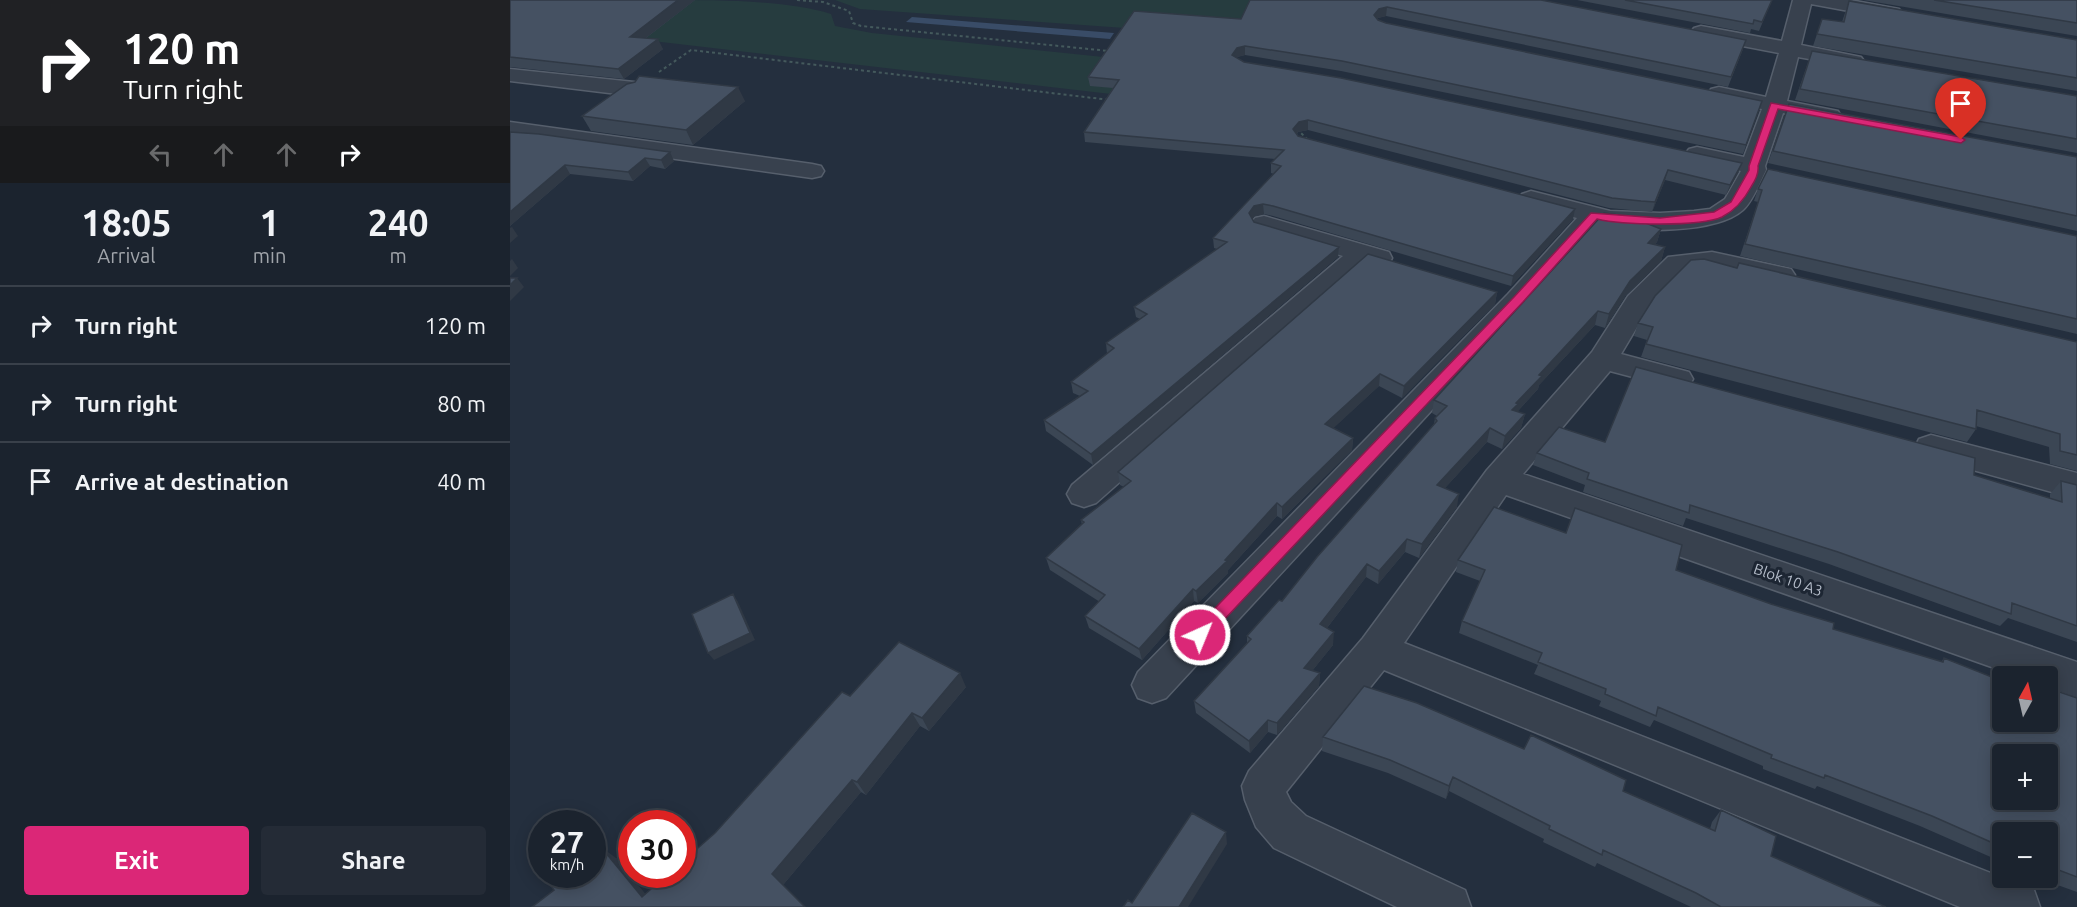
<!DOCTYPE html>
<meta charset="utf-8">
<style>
body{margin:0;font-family:Ubuntu,sans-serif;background:#242b36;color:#f1f3f6;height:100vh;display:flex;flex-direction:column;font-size:22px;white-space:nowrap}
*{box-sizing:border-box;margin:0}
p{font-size:20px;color:#a0a4aa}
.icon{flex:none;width:33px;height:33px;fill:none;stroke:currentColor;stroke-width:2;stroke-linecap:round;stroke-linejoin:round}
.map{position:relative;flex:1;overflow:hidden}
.side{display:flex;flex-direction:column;background:#1b232e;width:510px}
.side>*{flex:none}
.hud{background:#202124;color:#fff;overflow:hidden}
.needle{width:39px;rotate:8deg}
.controls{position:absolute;left:1482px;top:666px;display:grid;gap:12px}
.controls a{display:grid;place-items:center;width:66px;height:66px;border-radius:6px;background:#1b232e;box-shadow:0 3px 15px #0003,0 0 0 2px #39404a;font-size:30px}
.speed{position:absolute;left:18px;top:810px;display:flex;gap:12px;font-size:30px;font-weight:700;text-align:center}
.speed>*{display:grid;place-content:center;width:78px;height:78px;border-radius:50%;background:#1b232e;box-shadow:0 3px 15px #0003,0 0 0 2px #39404a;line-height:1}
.speed small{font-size:15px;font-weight:400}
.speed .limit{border:9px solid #d22;background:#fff;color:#111}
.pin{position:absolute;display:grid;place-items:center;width:51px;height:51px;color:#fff;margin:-62px -26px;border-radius:50% 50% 50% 0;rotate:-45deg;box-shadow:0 0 6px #0007}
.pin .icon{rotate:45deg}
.me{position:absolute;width:66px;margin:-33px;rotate:44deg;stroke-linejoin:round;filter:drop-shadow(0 0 4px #0008)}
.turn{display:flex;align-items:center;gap:21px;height:126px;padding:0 24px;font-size:27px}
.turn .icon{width:78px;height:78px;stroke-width:2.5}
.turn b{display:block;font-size:42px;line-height:51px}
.lanes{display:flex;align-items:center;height:57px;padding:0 24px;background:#0003;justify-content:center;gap:30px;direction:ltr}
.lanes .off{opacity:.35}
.eta{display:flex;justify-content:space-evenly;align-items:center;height:102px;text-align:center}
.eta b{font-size:36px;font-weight:700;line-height:42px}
.primary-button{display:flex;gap:12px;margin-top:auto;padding:12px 24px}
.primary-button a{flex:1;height:69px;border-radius:6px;background:#db2777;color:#fff;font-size:24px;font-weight:700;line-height:69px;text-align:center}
.primary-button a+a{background:#242b36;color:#f1f3f6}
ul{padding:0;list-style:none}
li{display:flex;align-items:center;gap:18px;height:78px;padding:0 24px;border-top:2px solid #39404a}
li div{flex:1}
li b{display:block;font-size:22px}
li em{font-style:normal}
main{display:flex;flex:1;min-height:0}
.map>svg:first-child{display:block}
.green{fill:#263c3f}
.water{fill:#394c67}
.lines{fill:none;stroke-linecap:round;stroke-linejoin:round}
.minor-casing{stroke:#565f6c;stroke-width:3}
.path{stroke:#44595c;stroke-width:2;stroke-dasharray:3 3;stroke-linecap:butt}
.minor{fill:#38414e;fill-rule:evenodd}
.wall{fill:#3b4654}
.shaded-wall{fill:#303945}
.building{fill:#455162;stroke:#303945;stroke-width:1.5;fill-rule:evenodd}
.route{fill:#db2777;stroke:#8e194d;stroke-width:1.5}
.labels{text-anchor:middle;stroke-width:6;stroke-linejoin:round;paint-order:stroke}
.street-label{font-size:15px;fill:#b4bcc9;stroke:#1d2633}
</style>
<main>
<section class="side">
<div class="hud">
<div class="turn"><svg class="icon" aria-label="right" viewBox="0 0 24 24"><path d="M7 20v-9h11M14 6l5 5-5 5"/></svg><div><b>120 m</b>Turn right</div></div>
<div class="lanes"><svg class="icon off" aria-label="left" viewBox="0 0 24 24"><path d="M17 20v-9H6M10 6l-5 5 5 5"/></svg><svg class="icon off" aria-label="ahead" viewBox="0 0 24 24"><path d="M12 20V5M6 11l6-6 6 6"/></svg><svg class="icon off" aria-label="ahead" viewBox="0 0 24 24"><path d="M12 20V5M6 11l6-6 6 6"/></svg><svg class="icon" aria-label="right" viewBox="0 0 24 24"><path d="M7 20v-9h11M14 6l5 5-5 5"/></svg></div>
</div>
<div class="eta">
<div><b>18:05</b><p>Arrival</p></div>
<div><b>1</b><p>min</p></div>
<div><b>240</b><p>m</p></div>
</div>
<ul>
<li><svg class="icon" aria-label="right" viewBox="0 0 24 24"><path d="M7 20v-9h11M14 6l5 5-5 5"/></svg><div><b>Turn right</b></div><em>120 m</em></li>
<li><svg class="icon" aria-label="right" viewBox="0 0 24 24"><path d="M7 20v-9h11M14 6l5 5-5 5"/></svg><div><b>Turn right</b></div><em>80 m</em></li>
<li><svg class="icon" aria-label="arrive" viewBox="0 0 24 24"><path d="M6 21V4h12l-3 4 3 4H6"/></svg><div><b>Arrive at destination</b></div><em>40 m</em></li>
</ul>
<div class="primary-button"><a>Exit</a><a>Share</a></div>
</section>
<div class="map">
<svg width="1567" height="907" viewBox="0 0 1567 907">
<rect width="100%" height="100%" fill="#242f3e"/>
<!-- green -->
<path class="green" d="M158 0C204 0 279 0 321 14L325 26 362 33 681 66 644 99 134 40Z
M325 0H886L756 20 643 30 350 9Z"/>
<!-- water -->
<path class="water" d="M402 17 604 33 600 39 396 22Z"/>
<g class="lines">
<defs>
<path id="minor" d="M1283 0H1340L1389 9 1392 13 1389 17 1382 19 1301 4 1291 45 1351 57 1354 61 1351 65 1344 67 1288 57 1277 101 1328 111 1331 116 1328 121 1320 123 1273 113 1255 166 1256 170C1250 182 1243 201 1233 210 1206 234 1124 233 1090 224L1018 306 656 698 642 703 628 698 622 685 628 672 998 294 1067 218 1012 204 1008 199 1012 194 1021 191 1100 211 1150 213 1184 211 1200 209 1215 199 1231 171 1179 159 1175 154 1179 149 1187 147 1234 157 1252 109 1201 99 1198 94 1201 89 1209 87 1256 97 1269 53 1191 38 1184 36 1181 32 1184 28 1191 26 1272 41Z
M0 69 124 82 132 84 135 89 132 94 124 96 0 81Z
M0 122 302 164 311 166 314 171 311 176 302 178 0 136Z
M754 216 879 252 882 258 879 264 869 266 857 263 586 503 574 507 562 503 557 494 562 485 833 256 745 230 741 224 745 218Z
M1202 252 1281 269 1285 275 1281 281 1271 283 1202 268 1176 270 1139 307 1111 354 1179 372 1183 379 1179 386 1168 389 1100 371 1013 474 1567 662V698L1538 687V676H1507L996 495 894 643 1524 890 1530 907H1450L874 670 776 792 781 802 796 816 955 890 961 907H887L764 848 746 827 735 800 732 786 739 771 853 638 977 470 1082 352 1118 296 1158 257Z
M1421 435 1567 473V499L1409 455 1405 447 1409 439Z"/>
</defs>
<!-- minor casing -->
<use href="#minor" class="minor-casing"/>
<!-- path -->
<path class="path" d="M287 0 313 2 339 11 343 23 351 26 599 51
M149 72 181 50 600 100
M787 129 797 139"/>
<!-- minor -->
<use href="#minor" class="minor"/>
</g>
<!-- wall -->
<path class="wall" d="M0 0H185L136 38 153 49 114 79 0 67Z
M740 0H1031L1233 49 1218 87 876 16 868 18 867 19 876 23 1252 101 1233 154 831 71 735 55 727 57V58L734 62 1232 163 1228 173 1216 195 1155 180 1142 212 1099 208 798 130 788 132 787 134 788 136 1063 219 1001 286 763 216 754 214 745 216 742 219 744 222 829 247 828 257 583 465 536 431 534 420 570 396 563 393 561 382 597 354 596 343 630 319 626 317 624 307 707 249 704 248 703 238 764 174 761 173V163L765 159 575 142 574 132 603 88 580 86 578 77 731 19Z
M1067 0H1262L1249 31 1241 29 1240 33Z
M1353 0H1567V36Z
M1339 1 1567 40V91L1303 46 1312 19 1332 22Z
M1302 51 1567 96V153L1285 100Z
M125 82 235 101 183 145 81 131 72 116Z
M1274 116 1567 157V231L1258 163Z
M0 132 164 161 155 169 140 166 123 181 60 174 0 226Z
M1248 189 1567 236V334L1230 256 1248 202 1244 201Z
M1136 223 1151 229 1147 242 1145 244 1155 247 1151 261 1116 295 1095 328 1085 325 1029 385 1028 389 1007 412 1015 414 1011 428 992 449 977 442 935 488 947 507 909 558 895 552 868 584 856 577 817 628 823 645 802 671 810 673 809 686 767 735 758 732 740 753 686 713 684 701 737 643V636L772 601 924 424 925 418 927 416 922 413 924 400Z
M1227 268 1567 342V471L1540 464 1539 447 1466 426V429L1457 442 1131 357 1137 340 1124 336 1128 323Z
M987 292 985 304 892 398 869 386 823 428 843 438 842 450 772 519 767 516 718 570V573L688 603 684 601 632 660 579 628 575 616 590 602 540 570 536 558 572 525 571 520 614 487 610 485 608 472Z
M1095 442 1464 475 1540 499V494L1551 481 1567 485V642L1498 618 1490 626 1319 564 1176 518 1173 526 1073 492 1075 485 1023 465 1027 453Z
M1056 533 1166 570 1323 629 1431 662 1434 658 1492 722 1567 698V892L1528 878H1538V832H1492V862L1410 826 1307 786 1305 789 1253 769V766L1144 720 1140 727 1089 706 1091 701 1024 674 1028 665 949 633 952 621 970 581 946 572 948 560Z
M456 687 419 731 410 726 356 795 351 792 273 885 22 907 106 858 135 894 205 833 340 696Z
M813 737 1113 791 1200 829 1202 822 1211 810 1261 856 1376 907H1181L1087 863 1085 867 1033 842 1034 839 939 791 936 799 878 773 812 751Z"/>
<!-- shaded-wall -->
<path class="shaded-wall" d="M168 0H185L124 47 120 37Z
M877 7 876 16 868 18 864 24V15L869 9Z
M148 39 153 49 114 79 108 69Z
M735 46V55L727 57 722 65V55L727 48Z
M228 87 235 101 183 145 176 130Z
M798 120V130L788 132 783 139V129L789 122Z
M160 152 164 161 155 169 151 160Z
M135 158 140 166 123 181 118 172Z
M1232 163 1228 173 1216 195 1220 185Z
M55 165 60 174 0 226V212Z
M1158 170 1155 180 1142 212 1145 202Z
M753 204 754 214 745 216 739 223V213L744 206Z
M1065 209 1063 219 1001 286 1003 276Z
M2 227 8 236 0 243V228Z
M1151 229 1147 242 1134 256 1138 243Z
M829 247 828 257 583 465 581 454Z
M1155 247 1151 261 1116 295 1095 328 1099 314 1120 281Z
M2 259 8 268 0 276V261Z
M7 278 14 287 0 301V285Z
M987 292 985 304 892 398 894 386Z
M1088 311 1085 325 1029 385 1028 389 1006 413 1002 410 1006 403 1029 375Z
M870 374 869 386 814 437 815 424Z
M1015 414 1011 428 992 449 995 436Z
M980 428 977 442 925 499 927 485Z
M843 438 842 450 772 519V507Z
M949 494 947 507 909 558 912 544Z
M767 503V516L718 570V573L688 603 686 591Z
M897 539 895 552 868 584 869 571Z
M857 564 856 577 810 637V624Z
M683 589 684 601 632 660 629 649Z
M223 594 228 602 245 640 204 660 198 653Z
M824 632 823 645 794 681V668Z
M450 673 456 687 419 731 412 718Z
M810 673 809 686 767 735V723Z
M402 713 410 726 356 795 347 782Z
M758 720V732L740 753 739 741Z
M943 777 939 791 936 799 939 786Z
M342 780 351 792 273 885 262 874Z
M716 832 717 844 678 907H669Z
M91 847 106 858 146 907 132 897Z"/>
<!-- building -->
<path class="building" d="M0 0H168L120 37 148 39 108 69 0 57Z
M740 0H1031L1236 40 1221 77 877 7 869 9 864 15 868 20 876 23 1252 101 1236 145 832 61 735 46 727 48 722 55 734 62 831 78 1232 163 1220 185 1158 170 1145 202 1131 201 1102 198 798 120 789 122 783 129 788 136 1065 209 1003 276 763 206 753 204 744 206 739 213 744 222 829 247 581 454 534 420 578 391 561 382 604 348 596 343 637 314 624 307 717 242 703 238 771 166 761 163 774 150 574 132 609 80 578 77 624 11 731 19Z
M1115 0H1262L1252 22 1244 20 1243 24Z
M1424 0H1567V23Z
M1339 1 1567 40V78L1307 34 1312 19 1334 22Z
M1302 51 1567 96V139L1290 89Z
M129 76 228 87 176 130 72 116 117 84 125 82Z
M1279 104 1567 157V216L1263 151Z
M0 132 29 134 160 152 151 160 135 158 118 172 55 165 0 212Z
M1258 169 1567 236V319L1235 244 1252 190 1248 189Z
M1094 213 1138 219 1136 223 1151 229 1138 243 1155 247 1120 281 1099 314 1088 311 1029 375 1032 376 1006 403 1008 404 1002 410 1015 414 995 436 980 428 927 485 949 494 912 544 897 539 869 571 857 564 810 624 824 632 794 668 810 673 767 723 758 720 739 741 684 701 741 639 737 636 769 600 772 601 807 557 927 421 925 418 937 406 924 400Z
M858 254 987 292 894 386 870 374 815 424 843 438 772 507 767 503 715 560 717 561 686 591 683 589 629 649 575 616 595 595 536 558 574 522 571 520 621 481 608 472Z
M1194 259 1227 268 1229 263 1567 342V455L1550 451V434L1467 410 1466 429 1136 344 1143 327 1128 323 1145 296 1181 260Z
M0 278H7L0 285Z
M1126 367 1465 458 1464 475 1552 502 1551 481 1567 485V626L1502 603 1501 614 1328 552 1180 505 1179 513 1077 479 1079 473 1027 453 1049 427 1095 442Z
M984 507 1056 533 1065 508 1172 545 1166 570 1261 604 1324 623 1323 629 1433 662 1434 658 1492 681V722H1538V688L1567 698V877L1538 866V832H1492V847L1422 816 1315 775 1314 778 1261 758 1262 755 1148 707 1146 716 1095 694 1096 689 1028 662 1032 653 952 621 975 570 948 560ZM1492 754H1538V800H1492Z
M223 594 240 633 198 653 182 614Z
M389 642 450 673 412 718 402 713 347 782 342 780 262 874 295 907H22L44 890 41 886 56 874H82V854L91 847 132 897 158 874H172V862L205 833 332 692 340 696Z
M854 686 907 703 1014 749 1021 735 1116 780 1113 791 1205 831 1211 810 1266 836 1261 856 1376 907H1211L1186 893 1093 850 1092 855 1039 829 1040 826 943 777 939 786 880 760 813 737Z
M682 813 716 832 669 907H613L618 900 622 903Z"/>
<!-- route -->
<path class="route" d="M1261 103 1451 137 1455 140 1451 143 1268 109 1248 166C1249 173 1245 181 1241 187 1234 200 1226 210 1212 217 1190 227 1111 225 1087 219L1013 302 695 640 690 642 684 640 682 635 684 630 1004 297 1081 213 1150 218 1204 212 1221 202 1239 170V166Z"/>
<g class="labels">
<!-- street labels -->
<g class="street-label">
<text transform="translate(1278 580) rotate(19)" y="5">Blok 10 A3</text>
</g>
</g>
</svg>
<div class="controls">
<a><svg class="needle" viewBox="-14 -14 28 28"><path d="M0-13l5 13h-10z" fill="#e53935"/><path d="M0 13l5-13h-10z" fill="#a0a4aa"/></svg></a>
<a>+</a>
<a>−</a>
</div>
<div class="speed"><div>27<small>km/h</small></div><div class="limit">30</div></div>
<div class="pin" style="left:1451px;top:140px;background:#d93025"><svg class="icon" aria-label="arrive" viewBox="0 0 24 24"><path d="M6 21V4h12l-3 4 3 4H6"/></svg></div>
<svg class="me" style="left:690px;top:635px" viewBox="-20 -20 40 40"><circle r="17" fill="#db2777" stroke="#fff" stroke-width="3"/><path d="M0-11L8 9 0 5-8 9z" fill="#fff"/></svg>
</div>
</main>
